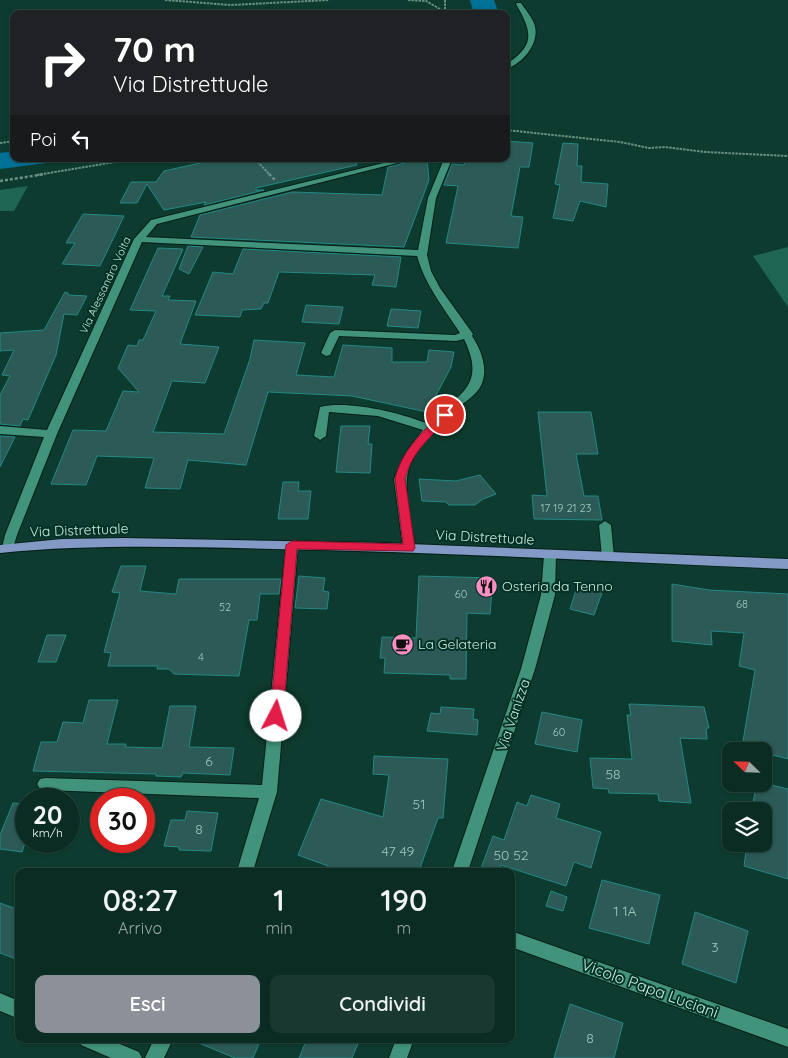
<!DOCTYPE html>
<html lang="it">
<style>
body{margin:0;font-family:Quicksand,sans-serif;background:#183830;color:#f1f3f6;height:100vh;display:flex;flex-direction:column;font-size:19px;white-space:nowrap}
*{box-sizing:border-box;margin:0}
p{font-size:16px;color:#99a7a6}
.icon{flex:none;width:28px;height:28px;fill:none;stroke:currentColor;stroke-width:2;stroke-linecap:round;stroke-linejoin:round}
.map{position:relative;flex:1;overflow:hidden}
.panel{position:absolute;left:15px;top:868px;width:500px;height:175px;display:flex;flex-direction:column;background:#0a2c23;border-radius:10px;box-shadow:0 1px 4px #0004,0 0 0 1px #2a4841}
.panel>*{flex:none}
.top-card{position:absolute;left:10px;top:10px;width:500px;height:152px;border-radius:10px;box-shadow:0 1px 4px #0004,0 0 0 1px #2a4841;background:#202124;color:#fff;overflow:hidden}
.needle{width:32px;rotate:293deg}
.tools{position:absolute;left:722px;top:742px;display:grid;gap:10px}
.tools a{display:grid;place-items:center;width:50px;height:50px;border-radius:10px;background:#0a2c23;box-shadow:0 1px 4px #0004,0 0 0 1px #2a4841;font-size:25px}
.speed{position:absolute;left:15px;top:788px;display:flex;gap:10px;font-size:25px;font-weight:700;text-align:center}
.speed>*{display:grid;place-content:center;width:65px;height:65px;border-radius:50%;background:#0a2c23;box-shadow:0 1px 4px #0004,0 0 0 1px #2a4841;line-height:1}
.speed small{font-size:12px;font-weight:400}
.speed .limit{border:8px solid #d22;background:#fff;color:#111}
.pin{position:absolute;display:grid;place-items:center;width:42px;height:42px;color:#fff;margin:-21px;border:2px solid #fff;border-radius:50%;box-shadow:0 1px 5px #0007}
.me{position:absolute;width:55px;margin:-28px;rotate:5deg;stroke-linejoin:round;filter:drop-shadow(0 0 4px #0008)}
.turn{display:flex;align-items:center;gap:18px;height:105px;padding:0 20px;font-size:22px}
.turn .icon{width:65px;height:65px;stroke-width:2.5}
.turn b{display:block;font-size:35px;line-height:42px}
.then{display:flex;align-items:center;height:48px;padding:0 20px;background:#0003;gap:10px;font-size:19px}
.eta{display:flex;justify-content:space-evenly;align-items:center;height:85px;text-align:center}
.eta b{font-size:30px;font-weight:600;line-height:35px}
.button{display:flex;gap:10px;margin-top:auto;padding:10px 20px}
.button a{flex:1;height:58px;border-radius:10px;background:#8c9099;color:#fff;font-size:20px;font-weight:600;line-height:58px;text-align:center}
.button a+a{background:#183830;color:#f1f3f6}
.map>svg:first-child{display:block}
.green{fill:#1f6652}
.water{fill:#007197}
.building{fill:#2b5a57;stroke:#238984}
.lines{fill:none;stroke-linecap:round;stroke-linejoin:round}
.minor-casing{stroke:#061f18;stroke-width:2}
.major-casing{stroke:#061f18;stroke-width:2}
.path-far1{stroke:#689184;stroke-width:2;stroke-dasharray:2.5 1;stroke-linecap:butt}
.path{stroke:#689184;stroke-width:2.5;stroke-dasharray:3 2;stroke-linecap:butt}
.minor{fill:#42937b;fill-rule:evenodd}
.major{fill:#829ac5;fill-rule:evenodd}
.route{fill:#e11d48;stroke:#92132f}
.labels{text-anchor:middle;stroke-width:4;stroke-linejoin:round;paint-order:stroke}
.far-street-label{font-size:11px;fill:#c6ecde;stroke:#023125}
.number-label{font-size:11px;fill:#9fc8bc}
.street-label{font-size:14px;fill:#c6ecde;stroke:#023125}
.poi-label{font-size:14px;fill:#c6ecde;stroke:#023125;text-anchor:start}
.near-number-label{font-size:14px;fill:#9fc8bc}
.near-street-label{font-size:16px;fill:#c6ecde;stroke:#023125}
</style>
<div class="map">
<svg width="788" height="1058" viewBox="0 0 788 1058">
<rect width="100%" height="100%" fill="#0e3b2f"/>
<!-- green -->
<path class="green" d="M28 186 14 211H0V190Z
M788 247V307L753 256Z"/>
<!-- water -->
<path class="water" d="M470 0H494L499 14H474Z
M14 151V159H78L0 169V153Z"/>
<!-- building -->
<path class="building" d="M506 141 533 143 529 167H520L511 216 523 217 518 248 446 243 458 186 444 185 452 164 464 165 466 159H506Z
M563 143 578 144 577 166H582L581 182 608 184 606 207 580 201 573 221 553 218 560 185 555 184Z
M218 159H356L357 165 256 188V190H264L204 205 206 202 164 210 147 184 137 203H120L131 182H156L164 171Z
M415 159H427L429 180 404 247 191 237 200 215 292 192 382 195 388 167 413 161Z
M83 214 124 216 100 266 62 264 75 243H66Z
M188 246 203 247 189 274 179 269Z
M158 248 183 249 162 296H170L168 300 196 301 180 344 219 347 205 383 172 381 153 432 224 434 250 359 254 340 305 343 296 375 334 377 343 345 392 348V362H427L429 350 454 352 451 367 427 412 352 396 268 392 246 465 188 460 180 489 145 488 154 458 97 456 86 485 51 484 73 430 106 431 123 391 139 392 118 368 128 345 137 346 139 340H143L156 311 130 310Z
M243 249 401 257 396 287 372 285 375 275 279 272 268 303H264L261 309 242 310 240 317 195 315 213 272 233 274Z
M65 292 68 293V295L87 296 77 315 64 314 56 355 28 420 23 419 20 426 0 424V395L10 376 2 375 14 350 0 351V333L44 330Z
M306 305 343 307 339 324 302 322Z
M391 309 421 311 418 328 387 326Z
M538 412H591L598 454H576L584 496H598L602 520 534 519 532 495 547 496Z
M341 426H370L368 444H372L370 473 336 472Z
M0 436 15 437 0 467Z
M480 475 496 494 483 499 475 505H449L446 502 422 501 419 479 456 481Z
M283 482H299L298 491H311L308 519H278Z
M121 566H146L140 591 176 594 179 579H281L279 594H260L257 620H249L239 676 174 674 169 669H157L158 666H108L111 653 104 652 120 593 112 592Z
M299 576 325 578 323 591 329 592 327 609 295 608Z
M419 576 493 578 490 614 467 613 466 679H450V675L384 673 385 658H380L382 637 416 638Z
M578 584 603 590 594 615 570 609Z
M672 584 709 590 788 594V759L742 747 755 670 739 666 744 633 711 631 712 645 672 641Z
M47 635H66L56 662H38Z
M89 700H118L107 744H126L125 747 162 748 170 706H196L189 747 234 748 230 775 183 773 181 777 156 776V774L33 771 41 742H57L63 722 83 723Z
M629 704 704 707 709 728H706L707 739 680 738 691 803 659 801 658 794 609 793 608 789 593 788 590 758 632 759 627 715H631Z
M441 707 474 709 473 719 478 720 477 735 427 731 431 713 440 714Z
M542 712 582 720 577 752 535 744Z
M374 756 448 759 443 818H438L419 871H326L328 866 298 855 321 799 383 817 389 775 373 774Z
M756 784H767L788 789V879L744 866 747 844H764V811H752Z
M531 795 560 804 556 818 601 832 591 868 574 862 566 886 501 865 499 871H480L493 836 504 840 517 802 527 806Z
M13 803 26 804V840L22 852 0 849V835Z
M187 811 218 813 211 851 179 850V847L164 846 171 820H185Z
M602 880 660 895 649 944 589 928Z
M551 891 567 897 563 911 546 906Z
M0 903 19 910V960L0 953Z
M695 912 748 931 736 983 682 964Z
M570 1004 623 1023 614 1058H554Z
M189 1039H261L253 1058H235Z
M307 1039H360L352 1058H299Z"/>
<g class="lines">
<defs>
<path id="minor" d="M517 3H521C525 9 531 16 534 23 541 42 524 63 506 69V64C537 45 531 30 516 4Z
M400 159H413L157 224 146 237 418 250 428 198 444 159H452L436 198 427 255 431 271 440 288 473 334 472 336C482 351 490 373 479 389 474 396 465 402 459 407 440 424 420 441 410 465 401 487 412 524 415 548L413 551H405L403 548 394 479 406 452 423 430 378 416 329 412 326 436 320 440 314 436 320 407C348 400 402 413 428 424 459 393 487 387 464 339L456 341 339 336 330 355 326 356 321 353 330 333 335 330 455 335 460 333C444 308 425 285 417 256L142 242 57 434 17 535 12 551H4L2 548 5 535 44 437 0 434V426L47 430 134 239 151 220Z
M605 521 611 525 614 557 613 560H603L602 557 599 525Z
M292 541 298 545 277 792 253 871H237L259 798 45 790 40 789 37 784 40 779 45 778 262 785 286 545Z
M550 551 555 552 556 555 555 595 535 669 468 871H452L521 669 541 595 544 555 545 552Z
M511 931 788 1029V1047L511 947Z
M0 993 19 1001V1019L0 1011Z
M78 1039H108L139 1052 142 1058H111L81 1045Z
M154 1039H173L164 1058H145Z
M396 1039H414L407 1058H389Z"/>
<path id="major" d="M124 538 384 543 788 559V569C616 562 445 552 273 549 182 547 91 544 0 553V545L62 539Z"/>
</defs>
<!-- minor casing -->
<use href="#minor" class="minor-casing"/>
<!-- major casing -->
<use href="#major" class="major-casing"/>
<!-- path-far1 -->
<path class="path-far1" d="M165 0 231 5 329 0
M408 0 426 1 445 12
M445 0V13
M506 130 620 142 649 148 665 147 705 152 788 156
M0 143 14 141
M255 159 270 175
M37 175 133 159"/>
<!-- path -->
<path class="path" d="M269 174 275 180
M0 181 45 174"/>
<!-- minor -->
<use href="#minor" class="minor"/>
<!-- major -->
<use href="#major" class="major"/>
</g>
<!-- route -->
<path class="route" d="M445 412 450 415C432 438 413 448 405 479L415 548 413 551 297 549 283 716 281 720 276 722 272 720 270 716 286 545 292 541 403 544 395 479C401 452 422 432 442 413Z"/>
<!-- icons -->
<defs>
<symbol id="restaurant-disc" viewBox="-11 -11 22 22"><circle r="9.5" fill="#fc8fc3" stroke="#023125"/><path d="M-5-6h1v4h1v-4h1v4h1v-4h1v5L-1.5 .5V6h-2V.5L-5-1ZM5-6V6H3V1.5H1.5Q1.5-4 5-6Z" fill="#111"/></symbol>
<symbol id="cafe-disc" viewBox="-11 -11 22 22"><circle r="9.5" fill="#fc8fc3" stroke="#023125"/><path d="M-5.5-4.5H6V0H3Q3 3.5 0 3.5H-2.5Q-5.5 3.5-5.5 0ZM3-3.2v2h1.7v-2ZM-6 4.5H4V6H-6Z" fill="#111"/></symbol>
</defs>
<g fill-rule="evenodd">
<use href="#restaurant-disc" x="474" y="574" width="25" height="25"/>
<use href="#cafe-disc" x="390" y="632" width="25" height="25"/>
</g>
<g class="labels">
<!-- far-street labels -->
<g class="far-street-label">
<text transform="translate(105 285) rotate(-65)" y="4">Via Alessandro Volta</text>
</g>
<!-- number labels -->
<g class="number-label">
<text x="566" y="512">17 19 21 23</text>
<text x="461" y="598">60</text>
<text x="742" y="608">68</text>
<text x="225" y="611">52</text>
<text x="201" y="661">4</text>
<text x="559" y="736">60</text>
</g>
<!-- street labels -->
<g class="street-label">
<text transform="translate(79 530) rotate(-2)" y="5">Via Distrettuale</text>
<text transform="translate(485 537) rotate(3)" y="5">Via Distrettuale</text>
<text transform="translate(513 715) rotate(-71)" y="5">Via Vanizza</text>
</g>
<!-- poi labels -->
<g class="poi-label">
<text x="502" y="591">Osteria da Tenno</text>
<text x="418" y="649">La Gelateria</text>
</g>
<!-- near-number labels -->
<g class="near-number-label">
<text x="209" y="766">6</text>
<text x="613" y="779">58</text>
<text x="419" y="809">51</text>
<text x="199" y="834">8</text>
<text x="398" y="856">47 49</text>
<text x="511" y="860">50 52</text>
<text x="625" y="916">1 1A</text>
<text x="715" y="952">3</text>
<text x="590" y="1043">8</text>
</g>
<!-- near-street labels -->
<g class="near-street-label">
<text transform="translate(650 988) rotate(20)" y="6">Vicolo Papa Luciani</text>
</g>
</g>
</svg>
<div class="tools">
<a><svg class="needle" viewBox="-14 -14 28 28"><path d="M0-13l5 13h-10z" fill="#e53935"/><path d="M0 13l5-13h-10z" fill="#99a7a6"/></svg></a>
<a><svg class="icon" aria-label="layers" viewBox="0 0 24 24"><path d="M12 4l9 5-9 5-9-5zM3 14l9 5 9-5"/></svg></a>
</div>
<div class="speed"><div>20<small>km/h</small></div><div class="limit">30</div></div>
<div class="pin" style="left:445px;top:415px;background:#d93025"><svg class="icon" aria-label="arrive" viewBox="0 0 24 24"><path d="M6 21V4h12l-3 4 3 4H6"/></svg></div>
<svg class="me" style="left:276px;top:716px" viewBox="-20 -20 40 40"><circle r="19" fill="#fff"/><path d="M0-13L10 11 0 6-10 11z" fill="#e11d48"/></svg>
<div class="top-card">
<div class="turn"><svg class="icon" aria-label="right" viewBox="0 0 24 24"><path d="M7 20v-9h11M14 6l5 5-5 5"/></svg><div><b>70 m</b>Via Distrettuale</div></div>
<div class="then">Poi<svg class="icon" aria-label="left" viewBox="0 0 24 24"><path d="M17 20v-9H6M10 6l-5 5 5 5"/></svg></div>
</div>
<section class="panel">
<div class="eta">
<div><b>08:27</b><p>Arrivo</p></div>
<div><b>1</b><p>min</p></div>
<div><b>190</b><p>m</p></div>
</div>
<div class="button"><a>Esci</a><a>Condividi</a></div>
</section>
</div>
